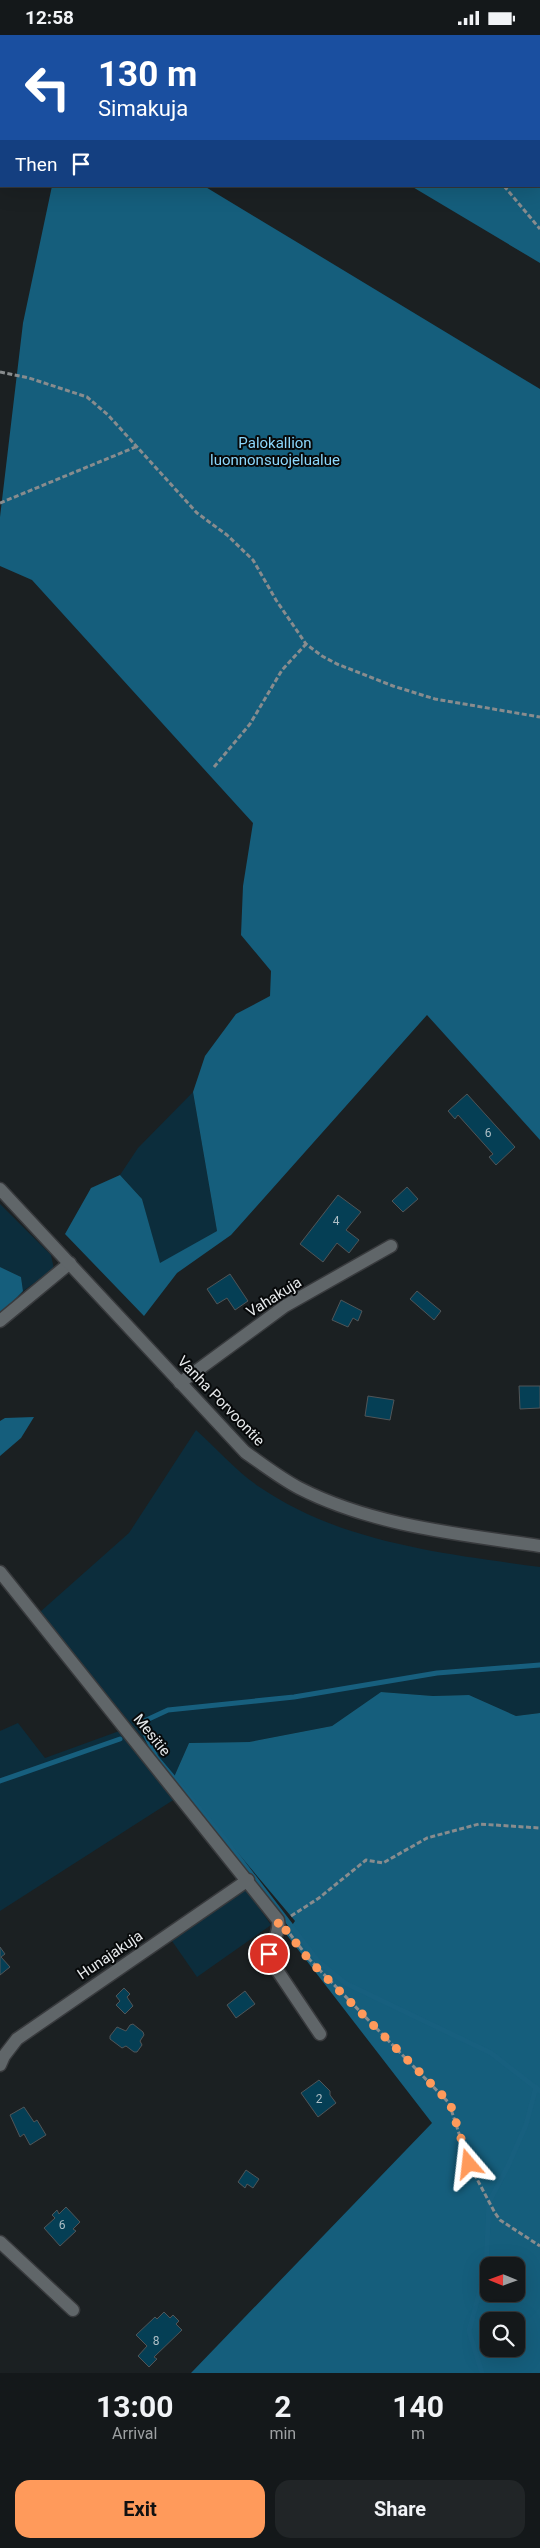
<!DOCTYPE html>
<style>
body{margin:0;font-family:Roboto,sans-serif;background:#212527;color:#f1f3f6;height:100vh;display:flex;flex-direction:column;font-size:19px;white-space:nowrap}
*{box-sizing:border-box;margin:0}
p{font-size:16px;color:#9da0a2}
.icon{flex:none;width:28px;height:28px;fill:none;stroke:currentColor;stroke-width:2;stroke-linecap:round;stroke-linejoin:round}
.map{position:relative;height:2338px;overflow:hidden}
.panel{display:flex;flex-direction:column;background:#14181a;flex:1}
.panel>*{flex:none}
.hud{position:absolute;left:0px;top:0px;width:540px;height:152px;box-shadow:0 5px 20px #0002,0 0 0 1px #333739;background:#1a4fa0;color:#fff;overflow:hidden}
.needle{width:32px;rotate:271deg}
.controls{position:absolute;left:480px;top:2222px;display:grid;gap:10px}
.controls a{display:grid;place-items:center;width:45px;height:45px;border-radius:10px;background:#14181a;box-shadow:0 5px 20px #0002,0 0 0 1px #333739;font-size:25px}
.pin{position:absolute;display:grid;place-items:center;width:42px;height:42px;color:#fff;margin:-21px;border:2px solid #fff;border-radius:50%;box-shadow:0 1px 5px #0007}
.me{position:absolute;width:55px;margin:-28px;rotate:343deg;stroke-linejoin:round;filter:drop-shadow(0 0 4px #0008)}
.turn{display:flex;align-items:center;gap:18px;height:105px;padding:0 15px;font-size:22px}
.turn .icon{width:65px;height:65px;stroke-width:2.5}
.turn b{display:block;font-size:35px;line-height:42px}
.then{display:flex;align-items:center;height:48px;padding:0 15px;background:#0003;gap:10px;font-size:19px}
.eta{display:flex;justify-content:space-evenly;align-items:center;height:85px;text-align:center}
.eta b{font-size:30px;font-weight:700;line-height:35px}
.cta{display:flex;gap:10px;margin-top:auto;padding:10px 15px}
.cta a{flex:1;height:58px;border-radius:15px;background:#ff9a5b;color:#111;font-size:20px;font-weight:700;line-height:58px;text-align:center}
.cta a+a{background:#212527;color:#f1f3f6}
.status{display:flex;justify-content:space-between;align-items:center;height:35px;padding:0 25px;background:#14181a;direction:ltr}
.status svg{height:14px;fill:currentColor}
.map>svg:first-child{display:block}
.green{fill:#0c2d3c}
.forest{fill:#155e7c;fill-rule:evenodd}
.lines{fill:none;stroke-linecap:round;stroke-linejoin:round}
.stream{stroke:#175f7e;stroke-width:5}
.building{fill:#053f55;stroke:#505558}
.minor-casing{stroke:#383a3d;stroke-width:15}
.tertiary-casing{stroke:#383a3d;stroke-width:15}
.path{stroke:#888c8e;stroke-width:3;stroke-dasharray:5 2.5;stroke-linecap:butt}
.minor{stroke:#606669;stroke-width:12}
.tertiary{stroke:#606669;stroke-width:12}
.route{stroke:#ff9a5b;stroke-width:9;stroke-dasharray:0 16.2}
.labels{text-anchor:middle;stroke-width:4;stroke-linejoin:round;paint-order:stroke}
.number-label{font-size:12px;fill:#aebfc6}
.park-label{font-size:15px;fill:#8cd7fc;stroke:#07090a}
.street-label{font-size:15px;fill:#e7eaec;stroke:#07090a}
</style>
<div class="status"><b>12:58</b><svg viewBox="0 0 49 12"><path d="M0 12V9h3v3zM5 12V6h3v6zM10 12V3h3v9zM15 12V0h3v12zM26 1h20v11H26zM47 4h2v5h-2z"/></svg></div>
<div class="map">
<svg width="540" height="2338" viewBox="0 0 540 2338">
<rect width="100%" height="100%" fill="#1b2022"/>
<!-- green -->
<path class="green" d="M193 1057 217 1196 160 1229 142 1164 120 1140 138 1113Z
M0 1169 51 1220 54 1234 23 1256 21 1242 0 1232Z
M196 1395C217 1414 238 1438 261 1453 342 1508 446 1519 540 1532V1678L516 1681 469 1660 433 1661 381 1657 332 1691 249 1707 189 1708 174 1742 40 1577 129 1498Z
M18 1688 45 1723 122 1695 178 1762 0 1876V1696Z
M246 1854 271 1890 197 1942 172 1906Z"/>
<!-- forest -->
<path class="forest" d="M157 0H540V228L411 151H539V1Z
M52 151H204L540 354V1105L427 980 231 1200 177 1238 144 1281 65 1199 91 1153 120 1140 142 1164 160 1228 217 1196 193 1057 205 1021 236 979 270 961 271 936 241 900 243 851 253 788 32 545 0 531V482L23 288Z
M0 1232 21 1242 23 1256 0 1280Z
M34 1382 21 1403 0 1421V1386L5 1383Z
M381 1657 433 1661 469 1660 516 1681 540 1678V2338H191L432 2088 286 1899 295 1886 174 1742 189 1708 249 1707 332 1691ZM489 2231H516V2259H489ZM489 2286H516V2314H489Z"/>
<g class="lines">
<!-- stream -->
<path class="stream" d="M540 1630 437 1638 294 1662 168 1675 140 1688 156 1722 223 1802 318 1926 345 1948 491 2018 540 2056
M0 1746 120 1704
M482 2338 469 2296 486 2233 489 2167 508 2131 526 2090 536 2052"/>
</g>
<!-- building -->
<path class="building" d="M467 1059 515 1112 496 1130 489 1122 493 1119 458 1080 455 1084 448 1076Z
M407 1152 418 1164 403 1177 392 1166Z
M338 1160 361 1177 346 1195 359 1205 349 1218 337 1208 323 1227 300 1209Z
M230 1239 248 1266 235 1275 227 1263 217 1269 207 1254Z
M417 1256 441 1276 434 1285 410 1264Z
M341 1265 362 1276 358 1286 353 1283 348 1292 332 1285Z
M519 1351H540V1373L520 1374Z
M368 1361 394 1365 390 1385 365 1381Z
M0 1912 5 1919 1 1922 10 1932 0 1940Z
M124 1953 130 1959 127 1962 133 1971 125 1979 116 1970 120 1966 116 1961Z
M245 1956 255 1969 236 1983 227 1970Z
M133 1989 143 1997 144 2000 140 2006 142 2010 137 2017H134L126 2011 122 2013 110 2004V2001L117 1992 126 1996 130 1990Z
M319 2045 330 2056V2060L336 2068 318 2082 301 2058Z
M24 2072 34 2087 37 2085 46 2100 30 2110 24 2099 20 2102 10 2080Z
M246 2135 259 2144 253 2153 247 2149 245 2153 238 2147Z
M66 2172 80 2187 73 2194 76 2196 60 2211 44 2193 55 2183 52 2180 57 2175 59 2179Z
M164 2277 170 2283 173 2280 179 2286 176 2289 182 2295 154 2322 157 2324 149 2332 138 2321 147 2311 136 2300 155 2282 157 2284Z"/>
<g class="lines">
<defs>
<path id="minor" d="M0 1286 70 1228
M180 1348 285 1271 391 1211
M0 1537 278 1885C281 1902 266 1909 273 1929L320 1999
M0 2030 4 2021 17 2004 248 1845
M0 2207 73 2275"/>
<path id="tertiary" d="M0 1154 245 1417C262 1429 280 1443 299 1453 373 1491 459 1499 540 1511"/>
</defs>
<!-- minor casing -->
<use href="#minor" class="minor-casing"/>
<!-- tertiary casing -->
<use href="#tertiary" class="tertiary-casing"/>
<!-- path -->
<path class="path" d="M170 0 172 1
M504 151 540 194
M0 337 29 343 87 362 108 380 197 478 227 500 253 525 276 565 306 609 322 621 337 629 393 651 435 664 540 682
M0 468 138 411
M214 732 250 689 282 635 306 609
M291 1881 319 1863 366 1825 383 1828 427 1803 479 1789 540 1793
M290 1899 310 1925 449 2068 469 2129 495 2178 500 2185 540 2211"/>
<!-- minor -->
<use href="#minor" class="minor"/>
<!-- tertiary -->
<use href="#tertiary" class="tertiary"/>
</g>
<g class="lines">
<!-- route -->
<path class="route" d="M269 1919C272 1908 280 1897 278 1885L310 1926 450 2068 469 2129"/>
</g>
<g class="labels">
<!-- number labels -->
<g class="number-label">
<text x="488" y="1102">6</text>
<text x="336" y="1190">4</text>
<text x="319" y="2068">2</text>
<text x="62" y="2194">6</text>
<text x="156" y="2310">8</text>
</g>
<!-- park labels -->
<g class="park-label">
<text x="275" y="413">Palokallion<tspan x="275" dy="17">luonnonsuojelualue</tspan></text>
</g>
<!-- street labels -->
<g class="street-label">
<text transform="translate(274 1262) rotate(-32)" y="5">Vahakuja</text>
<text transform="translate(221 1366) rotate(46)" y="5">Vanha Porvoontie</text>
<text transform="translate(152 1700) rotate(51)" y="5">Mesitie</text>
<text transform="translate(110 1920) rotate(-34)" y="5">Hunajakuja</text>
</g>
</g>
</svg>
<div class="controls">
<a><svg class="needle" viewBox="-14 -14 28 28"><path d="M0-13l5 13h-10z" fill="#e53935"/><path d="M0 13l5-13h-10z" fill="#9da0a2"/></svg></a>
<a><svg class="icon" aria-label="search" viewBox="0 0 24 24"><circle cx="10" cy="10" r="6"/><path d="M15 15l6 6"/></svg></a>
</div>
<div class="pin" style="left:269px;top:1919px;background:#d93025"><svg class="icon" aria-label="arrive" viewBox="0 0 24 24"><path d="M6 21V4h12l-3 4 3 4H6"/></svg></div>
<svg class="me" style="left:469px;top:2129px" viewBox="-20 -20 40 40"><path d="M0-17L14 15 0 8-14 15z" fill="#ff9a5b" stroke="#fff" stroke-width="4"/></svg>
<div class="hud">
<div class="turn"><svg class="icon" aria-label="left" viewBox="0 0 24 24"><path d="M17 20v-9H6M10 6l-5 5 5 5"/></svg><div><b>130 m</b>Simakuja</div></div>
<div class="then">Then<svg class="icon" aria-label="arrive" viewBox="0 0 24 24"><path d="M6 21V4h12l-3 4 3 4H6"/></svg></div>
</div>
</div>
<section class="panel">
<div class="eta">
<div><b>13:00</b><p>Arrival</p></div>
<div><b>2</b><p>min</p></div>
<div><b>140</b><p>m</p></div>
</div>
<div class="cta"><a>Exit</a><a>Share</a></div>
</section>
